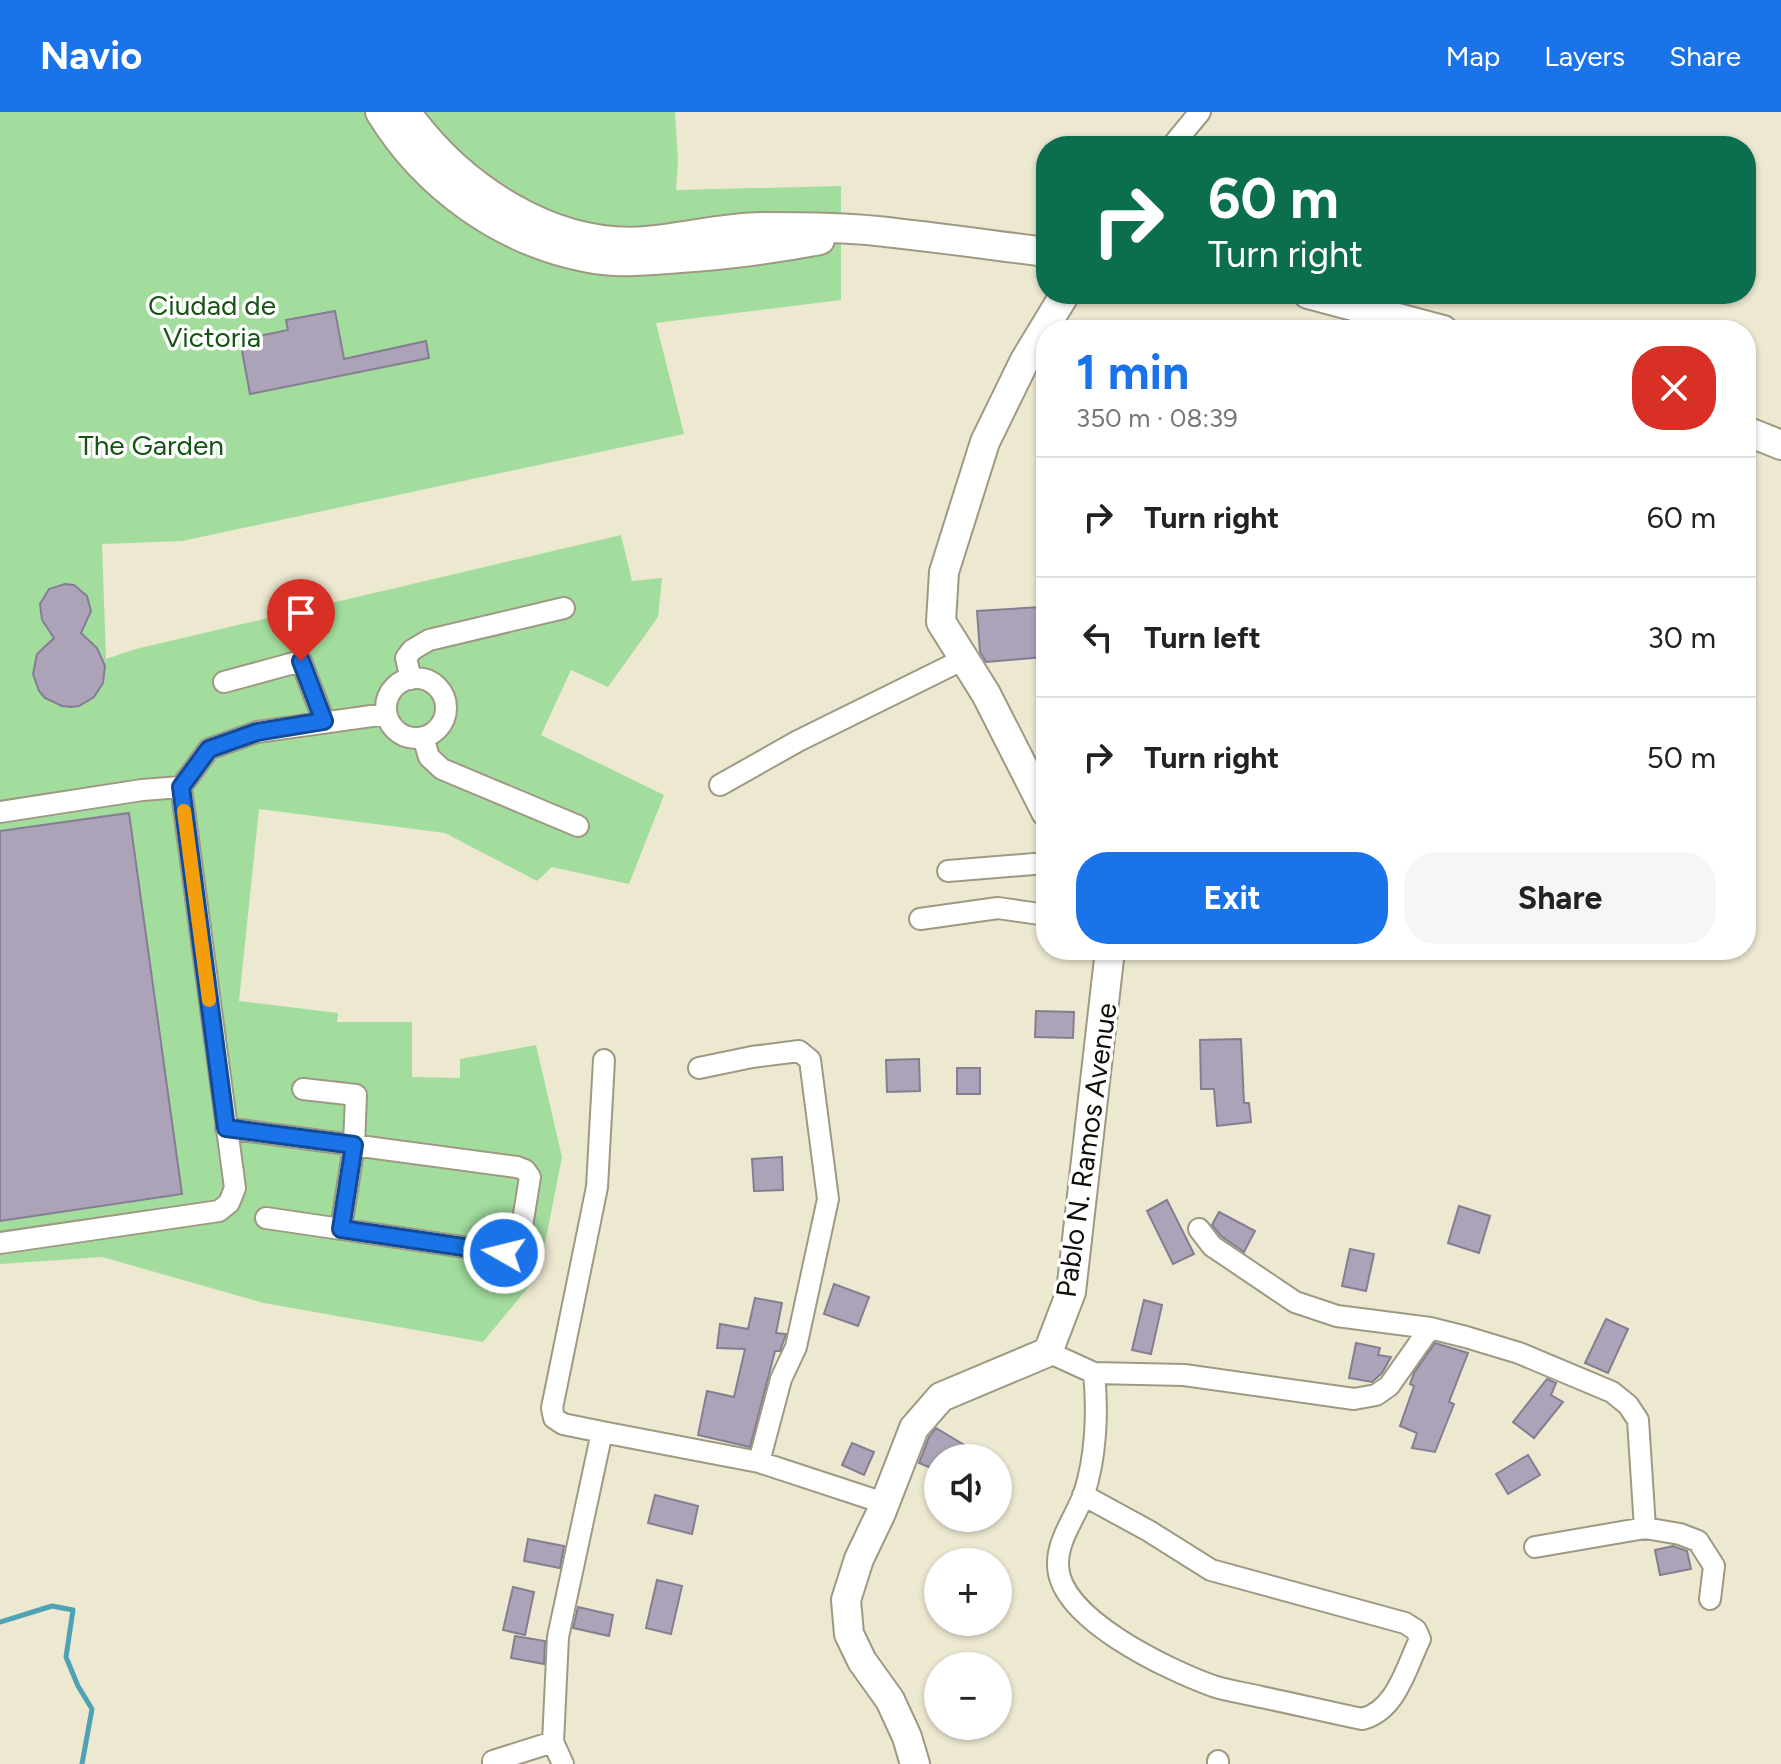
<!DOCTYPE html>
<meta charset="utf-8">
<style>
body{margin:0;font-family:Figtree,sans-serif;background:#f6f6f6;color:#222;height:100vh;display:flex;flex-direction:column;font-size:30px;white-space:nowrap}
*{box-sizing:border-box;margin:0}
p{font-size:26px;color:#767676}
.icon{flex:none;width:44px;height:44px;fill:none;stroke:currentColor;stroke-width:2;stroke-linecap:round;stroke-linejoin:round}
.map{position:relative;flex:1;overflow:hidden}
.sheet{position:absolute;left:1036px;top:208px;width:720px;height:640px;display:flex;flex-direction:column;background:#fff;border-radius:32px;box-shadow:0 2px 6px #0004}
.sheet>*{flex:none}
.top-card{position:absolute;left:1036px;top:24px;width:720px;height:168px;border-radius:32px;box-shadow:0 2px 6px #0004;background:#0b6e4f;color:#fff;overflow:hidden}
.tools{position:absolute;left:924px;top:1332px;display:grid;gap:16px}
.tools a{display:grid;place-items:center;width:88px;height:88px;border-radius:50%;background:#fff;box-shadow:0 2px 6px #0004;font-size:40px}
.pin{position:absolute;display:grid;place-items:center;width:68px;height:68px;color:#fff;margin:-82px -34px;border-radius:50% 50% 50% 0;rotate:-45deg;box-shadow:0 0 8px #0007}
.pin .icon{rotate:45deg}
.me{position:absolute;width:88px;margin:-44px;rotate:278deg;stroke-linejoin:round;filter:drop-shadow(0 0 6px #0008)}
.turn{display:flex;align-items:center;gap:28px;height:168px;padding:0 40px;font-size:36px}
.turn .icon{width:104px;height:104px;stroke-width:2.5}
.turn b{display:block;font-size:56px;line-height:68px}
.round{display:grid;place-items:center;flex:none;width:84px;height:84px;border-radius:32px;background:#f6f6f6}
.summary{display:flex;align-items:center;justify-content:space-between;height:136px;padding:0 40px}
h1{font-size:48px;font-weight:700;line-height:60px;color:#1a73e8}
.action{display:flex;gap:16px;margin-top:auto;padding:16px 40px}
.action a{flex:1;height:92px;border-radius:32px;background:#1a73e8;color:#fff;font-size:32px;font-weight:700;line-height:92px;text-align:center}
.action a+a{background:#f6f6f6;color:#222}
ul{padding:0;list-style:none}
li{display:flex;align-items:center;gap:24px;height:120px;padding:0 40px;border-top:2px solid #e0e0e0}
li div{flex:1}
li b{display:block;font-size:30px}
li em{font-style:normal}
header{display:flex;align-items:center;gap:48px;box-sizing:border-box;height:112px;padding:0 40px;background:#1a73e8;color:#fff}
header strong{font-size:38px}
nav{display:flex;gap:44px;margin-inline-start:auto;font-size:28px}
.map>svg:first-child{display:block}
.green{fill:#a3dd9e}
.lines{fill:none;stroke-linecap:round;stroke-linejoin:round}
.stream{stroke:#4fa1b4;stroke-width:5}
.building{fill:#aca3b9;stroke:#857d92;stroke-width:2}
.street-casing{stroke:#9e9983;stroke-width:24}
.secondary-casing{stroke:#9e9983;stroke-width:32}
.street{stroke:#fff;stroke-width:20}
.secondary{stroke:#fff;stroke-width:28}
.route-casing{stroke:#114b97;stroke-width:20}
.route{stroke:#1a73e8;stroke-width:14}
.slow{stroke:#f59e0b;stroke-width:14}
.labels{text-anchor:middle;stroke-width:7;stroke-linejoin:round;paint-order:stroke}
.park-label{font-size:28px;fill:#165414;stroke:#fff}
.street-label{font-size:28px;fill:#0f0d06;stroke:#fff}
</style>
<header>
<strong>Navio</strong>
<nav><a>Map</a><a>Layers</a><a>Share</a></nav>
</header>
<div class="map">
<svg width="1781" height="1652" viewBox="0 0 1781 1652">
<rect width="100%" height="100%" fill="#ede8d0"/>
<!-- green -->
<path class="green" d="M0 0H675L678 50 676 78 841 74V188L656 211 684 322 182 429 102 432 106 547 136 537 621 423 632 469 662 466 658 505 608 575 571 558 541 623 664 683 629 772 552 755 537 769 445 721 259 697 239 889 338 901 337 910H412V965L460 966V947L536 933 562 1045 539 1162 483 1230 264 1191 102 1145 0 1152Z"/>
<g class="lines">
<!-- stream -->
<path class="stream" d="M0 1510 52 1494 73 1498 66 1545 78 1574 92 1597 82 1652"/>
</g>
<!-- building -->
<path class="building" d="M335 199 344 247 426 229 429 246 250 282 240 228 288 218 286 208Z
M65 472 74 473 87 484 91 499 81 521 97 536 105 554 103 571 94 585 79 594 71 595 62 594 45 586 39 579 33 562 37 542 54 526 42 508 40 492 49 477Z
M1041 495 1044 545 986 550 980 540 977 499Z
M129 701 182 1082 0 1109V719Z
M1036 899 1074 900 1073 926 1035 925Z
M1241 927 1244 991H1249L1251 1010 1217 1014 1214 977H1201L1200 928Z
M919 947 920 979 887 980 886 948Z
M957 956H980V982H957Z
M782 1045 783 1078 754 1079 752 1047Z
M1167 1088 1194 1142 1173 1152 1147 1099Z
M1459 1094 1490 1104 1479 1141 1448 1131Z
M1219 1100 1255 1119 1244 1140 1221 1124 1212 1113Z
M1350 1137 1374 1142 1366 1179 1342 1174Z
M834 1172 869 1185 858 1214 824 1202Z
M755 1186 782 1191 776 1221 786 1222 780 1239H775L750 1335 698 1323 707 1279 734 1285 745 1237 717 1236 720 1212 748 1217Z
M1144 1188 1162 1193 1151 1242 1132 1238Z
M1606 1207 1628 1217 1608 1261 1585 1251Z
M1356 1231 1380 1236 1378 1243 1391 1245 1382 1261 1372 1270 1349 1266Z
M1435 1231 1468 1241 1449 1290 1454 1292 1435 1340 1412 1336 1417 1321 1400 1314 1414 1274 1410 1272 1414 1261Z
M1547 1267 1556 1271 1551 1283 1563 1290 1534 1326 1513 1310Z
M936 1316 986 1346H938V1359L919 1351 929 1325Z
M852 1331 874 1340 864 1363 842 1353Z
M1528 1343 1540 1363 1508 1382 1496 1362Z
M655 1383 698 1394 692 1422 648 1411Z
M528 1427 564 1434 560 1456 524 1449Z
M1673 1434 1687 1439 1691 1457 1660 1463 1655 1438Z
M657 1468 682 1474 671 1522 646 1516Z
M513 1475 534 1480 525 1523 503 1518Z
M578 1495 613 1503 609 1524 573 1516Z
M515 1524 545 1529 544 1552 511 1546Z"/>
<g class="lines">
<defs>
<path id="street" d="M1172 34 1200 0
M386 596a30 30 0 1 1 60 0a30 30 0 1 1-60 0Z
M411 567 406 546 412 538 429 528 564 496
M224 570 301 549 324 609
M423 625 429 645 442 657 578 714
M720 673 798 629 962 548
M181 675 209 637 257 620 386 602
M0 700 142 678 181 675 235 1076 229 1091 219 1099 0 1131
M948 759 1046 751
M920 807 998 796 1046 803
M604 948 597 1075 552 1296 554 1306 563 1312 602 1320 759 1350 884 1391
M699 956 752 945 799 939 810 948 828 1087 796 1235 781 1267 759 1350
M303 977 356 983 354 1033 341 1117
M226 1016 517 1055 525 1058 530 1065 519 1133 513 1139 504 1141 266 1106
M1199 1117 1212 1134 1295 1190 1337 1204 1430 1216 1466 1225 1519 1241 1612 1280 1628 1293 1638 1308 1645 1416
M1048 1240 1094 1261 1184 1263 1354 1287 1376 1283 1389 1274 1430 1216
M1083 1383 1149 1419 1211 1458 1405 1511 1416 1518 1420 1527C1406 1556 1396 1599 1362 1607 1328 1600 1295 1592 1261 1585 1245 1581 1228 1579 1213 1574 1169 1558 1056 1506 1058 1451 1058 1427 1076 1404 1084 1382 1096 1345 1098 1300 1094 1261
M1535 1435 1645 1416 1680 1422 1698 1429 1714 1454 1710 1487
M493 1652V1649L553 1630
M563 1652 553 1630 558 1525 602 1320
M1218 1652V1649"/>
<path id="secondary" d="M380 0C425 74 502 130 589 146 619 152 651 148 680 146 728 143 773 137 820 128
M406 0C460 75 552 137 647 129 685 126 724 115 762 115 800 115 840 115 877 119 934 125 990 133 1046 140
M1308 182 1443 218
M1746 319 1781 333
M1046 700 986 582 941 510 944 460 985 330 1025 248 1065 182
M915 1652 907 1625 890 1588 862 1549 849 1522 846 1488 859 1447 881 1401 914 1316 941 1285 1048 1240 1071 1180 1110 838"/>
</defs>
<!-- street casing -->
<use href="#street" class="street-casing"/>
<!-- secondary casing -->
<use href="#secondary" class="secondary-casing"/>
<!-- street -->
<use href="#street" class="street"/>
<!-- secondary -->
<use href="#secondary" class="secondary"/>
</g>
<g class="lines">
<defs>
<path id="route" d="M301 549 324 609 257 620 209 637 181 675 226 1016 354 1033 341 1117 504 1141"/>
</defs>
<!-- route casing -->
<use href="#route" class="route-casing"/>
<!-- route -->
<use href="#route" class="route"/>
<!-- slow -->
<path class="slow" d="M184 699 209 888"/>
</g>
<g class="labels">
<!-- park labels -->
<g class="park-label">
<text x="212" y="203">Ciudad de<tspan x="212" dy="32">Victoria</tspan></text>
<text x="151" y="343">The Garden</text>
</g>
<!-- street labels -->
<g class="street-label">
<text transform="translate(1086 1038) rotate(-82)" y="10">Pablo N. Ramos Avenue</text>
</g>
</g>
</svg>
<div class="tools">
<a><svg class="icon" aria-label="sound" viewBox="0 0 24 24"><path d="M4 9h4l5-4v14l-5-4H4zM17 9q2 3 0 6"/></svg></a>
<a>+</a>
<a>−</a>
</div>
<div class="pin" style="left:301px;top:549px;background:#d93025"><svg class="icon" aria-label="arrive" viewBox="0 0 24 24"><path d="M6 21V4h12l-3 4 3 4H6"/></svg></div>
<svg class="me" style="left:504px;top:1141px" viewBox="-20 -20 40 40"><circle r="17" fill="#1a73e8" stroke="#fff" stroke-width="3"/><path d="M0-11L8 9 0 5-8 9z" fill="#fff"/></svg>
<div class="top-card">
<div class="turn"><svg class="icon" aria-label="right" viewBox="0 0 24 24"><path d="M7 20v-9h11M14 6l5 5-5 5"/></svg><div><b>60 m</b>Turn right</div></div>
</div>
<section class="sheet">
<div class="summary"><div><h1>1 min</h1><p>350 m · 08:39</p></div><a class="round" style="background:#d93025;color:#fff"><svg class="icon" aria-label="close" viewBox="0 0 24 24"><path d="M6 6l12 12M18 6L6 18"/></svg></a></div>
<ul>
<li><svg class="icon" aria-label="right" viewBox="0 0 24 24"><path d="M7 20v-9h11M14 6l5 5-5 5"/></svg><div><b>Turn right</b></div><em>60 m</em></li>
<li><svg class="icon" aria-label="left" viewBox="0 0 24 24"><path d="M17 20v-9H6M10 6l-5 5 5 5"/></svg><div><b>Turn left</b></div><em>30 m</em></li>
<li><svg class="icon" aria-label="right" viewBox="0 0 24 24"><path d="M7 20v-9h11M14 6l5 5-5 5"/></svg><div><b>Turn right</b></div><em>50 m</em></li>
</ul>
<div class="action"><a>Exit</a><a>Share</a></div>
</section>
</div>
